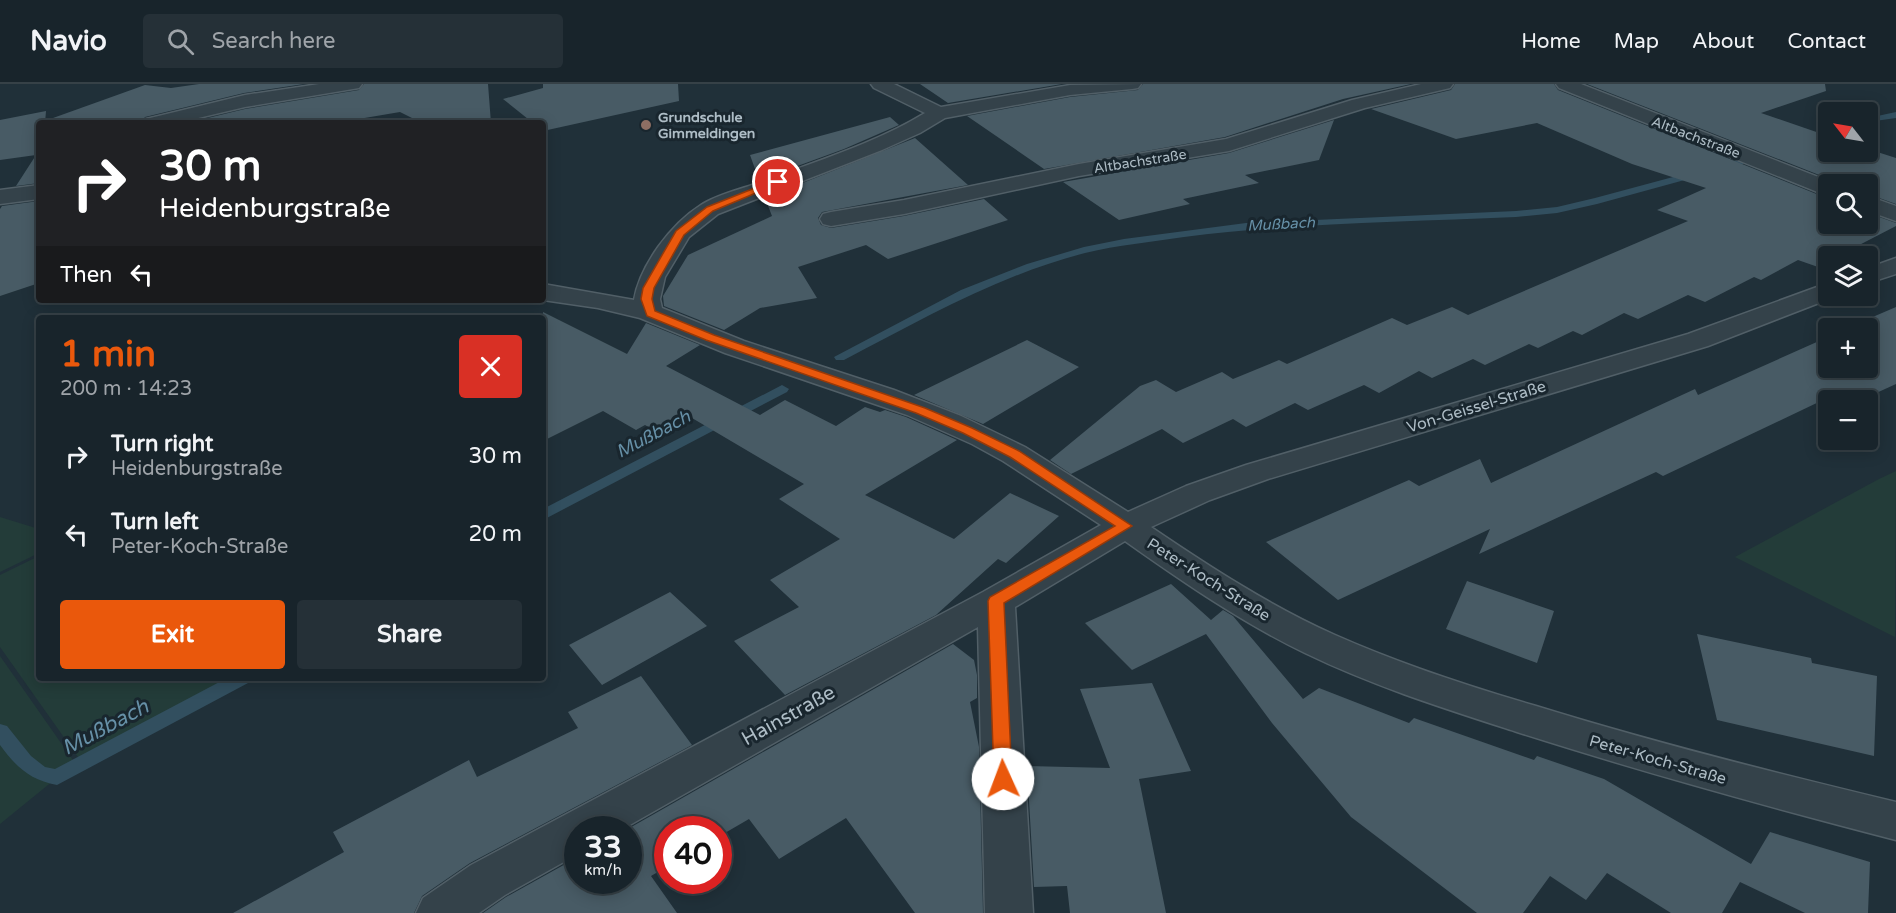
<!DOCTYPE html>
<meta charset="utf-8">
<style>
body{margin:0;font-family:"Varela Round",sans-serif;background:#253037;color:#f1f3f6;height:100vh;display:flex;flex-direction:column;font-size:22px;white-space:nowrap}
*{box-sizing:border-box;margin:0}
p{font-size:20px;color:#9fa4a9}
.icon{flex:none;width:33px;height:33px;fill:none;stroke:currentColor;stroke-width:2;stroke-linecap:round;stroke-linejoin:round}
.map{position:relative;flex:1;overflow:hidden}
.details{position:absolute;left:36px;top:231px;width:510px;height:366px;display:flex;flex-direction:column;background:#18242b;border-radius:6px;box-shadow:0 3px 15px #0003,0 0 0 2px #364147}
.details>*{flex:none}
.hud{position:absolute;left:36px;top:36px;width:510px;height:183px;border-radius:6px;box-shadow:0 3px 15px #0003,0 0 0 2px #364147;background:#202124;color:#fff;overflow:hidden}
.needle{width:39px;rotate:301deg}
.controls{position:absolute;left:1818px;top:18px;display:grid;gap:12px}
.controls a{display:grid;place-items:center;width:60px;height:60px;border-radius:6px;background:#18242b;box-shadow:0 3px 15px #0003,0 0 0 2px #364147;font-size:30px}
.speed{position:absolute;left:564px;top:732px;display:flex;gap:12px;font-size:30px;font-weight:700;text-align:center}
.speed>*{display:grid;place-content:center;width:78px;height:78px;border-radius:50%;background:#18242b;box-shadow:0 3px 15px #0003,0 0 0 2px #364147;line-height:1}
.speed small{font-size:15px;font-weight:400}
.speed .limit{border:9px solid #d22;background:#fff;color:#111}
.pin{position:absolute;display:grid;place-items:center;width:51px;height:51px;color:#fff;margin:-26px;border:3px solid #fff;border-radius:50%;box-shadow:0 2px 6px #0007}
.me{position:absolute;width:66px;margin:-33px;rotate:358deg;stroke-linejoin:round;filter:drop-shadow(0 0 4px #0008)}
.turn{display:flex;align-items:center;gap:21px;height:126px;padding:0 24px;font-size:27px}
.turn .icon{width:78px;height:78px;stroke-width:2.5}
.turn b{display:block;font-size:42px;line-height:51px}
.then{display:flex;align-items:center;height:57px;padding:0 24px;background:#0003;gap:12px;font-size:22px}
.round{display:grid;place-items:center;flex:none;width:63px;height:63px;border-radius:6px;background:#253037}
.overview{display:flex;align-items:center;justify-content:space-between;height:102px;padding:0 24px}
h1{font-size:36px;font-weight:700;line-height:45px;color:#ea580c}
.cta{display:flex;gap:12px;margin-top:auto;padding:12px 24px}
.cta a{flex:1;height:69px;border-radius:6px;background:#ea580c;color:#fff;font-size:24px;font-weight:700;line-height:69px;text-align:center}
.cta a+a{background:#253037;color:#f1f3f6}
ul{padding:0;list-style:none}
li{display:flex;align-items:center;gap:18px;height:78px;padding:0 24px}
li div{flex:1}
li b{display:block;font-size:22px}
li em{font-style:normal}
header{display:flex;align-items:center;gap:36px;box-sizing:border-box;height:84px;padding:0 30px;background:#18242b;border-bottom:2px solid #364147}
header strong{font-size:28px}
nav{display:flex;gap:33px;margin-inline-start:auto;font-size:21px}
.search{width:420px;height:54px;background:#253037;display:flex;align-items:center;gap:15px;box-sizing:border-box;padding:0 21px;border-radius:6px;color:#9fa4a9;font-size:22px}
.map>svg:first-child{display:block}
.green{fill:#233c39}
.lines{fill:none;stroke-linecap:round;stroke-linejoin:round}
.stream{fill:#324f5f;fill-rule:evenodd}
.building{fill:#485b65}
.minor-casing{stroke:#515f67;stroke-width:3}
.minor{fill:#34424a;fill-rule:evenodd}
.route{fill:#ea580c;stroke:#983908;stroke-width:1.5}
.education-dot{fill:#8d6e63;stroke:#19262e;stroke-width:2}
.labels{text-anchor:middle;stroke-width:6;stroke-linejoin:round;paint-order:stroke}
.far-poi-label{font-size:14px;font-weight:bold;fill:#aebdc6;stroke:#19262e;text-anchor:start}
.far-street-label{font-size:14px;fill:#aebdc6;stroke:#19262e}
.far-water-label{font-size:15px;font-style:italic;fill:#6690a7;stroke:#19262e}
.street-label{font-size:16px;fill:#aebdc6;stroke:#19262e}
.water-label{font-size:18px;font-style:italic;fill:#6690a7;stroke:#19262e}
.near-street-label{font-size:20px;fill:#aebdc6;stroke:#19262e}
.near-water-label{font-size:21px;font-style:italic;fill:#6690a7;stroke:#19262e}
</style>
<header>
<strong>Navio</strong>
<div class="search"><svg class="icon" aria-label="search" viewBox="0 0 24 24"><circle cx="10" cy="10" r="6"/><path d="M15 15l6 6"/></svg>Search here</div>
<nav><a>Home</a><a>Map</a><a>About</a><a>Contact</a></nav>
</header>
<div class="map">
<svg width="1896" height="829" viewBox="0 0 1896 829">
<rect width="100%" height="100%" fill="#203039"/>
<!-- green -->
<path class="green" d="M1896 387 1895 553 1735 473 1879 395Z
M0 433 39 445V469L0 488Z
M39 472V594H231L80 676 0 563V491Z
M0 572 75 679 0 740Z"/>
<g class="lines">
<!-- stream -->
<path class="stream" d="M1896 28V34L1868 38V34Z
M1828 45V51L1805 60 1800 57Z
M1740 75 1743 76V80L1597 120 1557 129 1516 133C1405 138 1294 139 1184 153 1151 158 1118 161 1085 169 999 191 923 235 844 276H836L834 273 961 206 1027 180 1084 163 1124 155 1246 139 1516 127 1557 123 1595 114Z
M782 301 789 305 787 308 543 436V425Z
M227 594H251L248 599 57 701C30 696 16 683 0 661V640L7 642 31 672 45 683 55 685Z"/>
</g>
<!-- building -->
<path class="building" d="M199 0H304L244 9 145 33 141 39H54L53 34 145 1 171 4Z
M364 0H488L491 39H422L400 28 335 39H187L245 25 359 6Z
M543 0H678L679 17 543 47V39H533L503 15 543 4Z
M920 0H1062L948 19Z
M1143 0H1411L1343 15 1225 53 1044 85 967 32 1070 13 1138 6Z
M1455 0H1554L1558 6 1819 111 1828 112V140H1868V129L1896 139V142L1838 172H1828V178L1818 183 1798 176 1761 196 1754 193 1705 218 1688 211 1638 235 1624 229 1582 251 1573 247 1538 264 1529 260 1485 281 1473 275 1432 294 1419 287 1379 309 1364 301 1308 326 1295 319 1246 343 1233 335 1183 359 1162 345 1071 390 1050 376 1140 302 1156 296 1176 308 1222 288 1233 295 1279 276 1287 280 1392 234 1407 241 1452 223 1468 231 1688 137 1657 126 1706 104 1632 80 1537 39 1456 55 1371 25 1451 6Z
M1587 0H1825L1826 7 1761 29 1828 52V68H1868V65L1896 74V120L1868 110V100H1838L1837 98Z
M46 27 45 39H39V99L16 102 36 71 0 76V36Z
M890 33 899 41 844 65 759 96 750 71Z
M1334 36 1319 76 1245 91 1259 99 1183 115 1190 120 1119 136 1063 98 1229 69Z
M915 54 968 101 822 128 818 134 821 141 831 144 904 132 984 115 1008 136 888 175 866 161 798 183 817 214 760 224 724 246 664 222 663 212 688 171 772 132 765 114Z
M39 117V199L0 212V125L2 122Z
M1896 223V300L1861 316H1823L1663 392 1656 388 1479 470 1490 445 1338 516 1266 458 1409 396 1419 402 1480 375 1491 399 1695 305 1698 311 1828 253V284H1868V244H1847Z
M543 228 627 270 646 239 700 261 666 282 760 331 785 316 836 342 865 323 880 328 885 326 906 333 957 356 865 411 954 455 1010 409 1059 432 1006 479 998 475 936 531 785 611 734 557 799 523 770 496 840 455 779 415 804 400 692 334 662 351 645 341 636 346 603 327 543 357Z
M1027 256 1079 283 983 340 914 311Z
M1467 497 1554 527 1537 579 1446 545Z
M1171 500 1211 536 1223 526 1233 532 1303 615 1319 604 1409 639 1414 634 1534 676 1537 672 1604 695 1751 780 1770 748 1870 778 1868 829H1805L1740 798 1722 829H1671L1607 789 1586 816 1550 792 1523 829H1477L1351 733 1272 639 1206 550 1132 586 1085 539Z
M670 508 707 542 602 601 569 561Z
M1697 550 1811 574 1812 579 1877 592 1874 672 1717 636Z
M953 560 974 576 977 591V614L970 618 979 663 983 829H915L846 734 779 775 749 735 718 753V746H668V782L651 792 677 829H483L506 813 578 773V796H628V746H626Z
M641 592 692 661 470 779 422 812 414 829H233L344 768 333 748 469 676 477 693 578 644 568 628Z
M1152 599 1191 687 1139 695 1166 829H1070L1067 802 1034 803 1027 682 1110 684 1080 605Z"/>
<g class="lines">
<defs>
<path id="minor" d="M319 0H362L359 4 245 23 177 39H143L146 35 245 11Z
M871 0H894L941 23 1070 1 1141 0 1138 4 1132 5 1070 11 945 34 920 49 882 66 718 130 689 153 665 193 660 215 662 224 744 257 894 306 961 332 1025 363 1128 428 1186 402 1246 381 1688 250 1828 199V212H1837L1708 262 1268 395 1210 416 1151 443C1210 483 1270 522 1335 551 1400 580 1468 602 1536 622 1655 659 1775 689 1896 718V756C1769 723 1642 688 1517 648 1446 625 1373 602 1305 569 1241 538 1183 498 1125 457L1015 523 1033 829H985L978 543 621 746H578V770L505 811 479 829H416L423 814 471 781 983 508 1101 441 1003 377 972 360 907 331 725 269 640 234 598 224 543 216V200L634 216C640 181 671 140 701 121 718 110 742 105 761 98 816 77 874 60 925 29L874 4Z
M1421 0H1453L1450 4 1365 24 1229 67 1079 92 904 130 831 142 823 140 820 135 823 130 831 128 904 116 1079 80 1226 55 1352 16Z
M1556 0H1581L1836 100H1828V110L1820 109 1559 4Z
M39 101V115L0 120V106Z
M1868 112 1896 122V137L1868 127Z
M1896 174V190L1868 199V184Z"/>
</defs>
<!-- minor casing -->
<use href="#minor" class="minor-casing"/>
<!-- minor -->
<use href="#minor" class="minor"/>
</g>
<!-- route -->
<path class="route" d="M775 96 782 98 713 127 684 151 654 204 652 215 655 227 714 251 925 324 972 344 1019 367 1132 442 1004 519 1012 695 1010 700 1003 702 997 700 994 695 988 517 990 513 1115 442 1010 373 963 349 916 329 706 256 647 232 641 215 643 204 676 147 707 123Z"/>
<!-- markers -->
<circle class="education-dot" cx="646" cy="41" r="6"/>
<g class="labels">
<!-- far-poi labels -->
<g class="far-poi-label">
<text x="658" y="38">Grundschule<tspan x="658" dy="16">Gimmeldingen</tspan></text>
</g>
<!-- far-street labels -->
<g class="far-street-label">
<text transform="translate(1696 53) rotate(21)" y="5">Altbachstraße</text>
<text transform="translate(1140 77) rotate(-9)" y="5">Altbachstraße</text>
</g>
<!-- far-water labels -->
<g class="far-water-label">
<text transform="translate(1281 140) rotate(-3)" y="5">Mußbach</text>
</g>
<!-- street labels -->
<g class="street-label">
<text transform="translate(1476 322) rotate(-17)" y="6">Von-Geissel-Straße</text>
<text transform="translate(1209 495) rotate(32)" y="6">Peter-Koch-Straße</text>
<text transform="translate(1658 675) rotate(16)" y="6">Peter-Koch-Straße</text>
</g>
<!-- water labels -->
<g class="water-label">
<text transform="translate(653 350) rotate(-28)" y="6">Mußbach</text>
</g>
<!-- near-street labels -->
<g class="near-street-label">
<text transform="translate(788 631) rotate(-29)" y="7">Hainstraße</text>
</g>
<!-- near-water labels -->
<g class="near-water-label">
<text transform="translate(105 643) rotate(-28)" y="7">Mußbach</text>
</g>
</g>
</svg>
<div class="controls">
<a><svg class="needle" viewBox="-14 -14 28 28"><path d="M0-13l5 13h-10z" fill="#e53935"/><path d="M0 13l5-13h-10z" fill="#9fa4a9"/></svg></a>
<a><svg class="icon" aria-label="search" viewBox="0 0 24 24"><circle cx="10" cy="10" r="6"/><path d="M15 15l6 6"/></svg></a>
<a><svg class="icon" aria-label="layers" viewBox="0 0 24 24"><path d="M12 4l9 5-9 5-9-5zM3 14l9 5 9-5"/></svg></a>
<a>+</a>
<a>−</a>
</div>
<div class="speed"><div>33<small>km/h</small></div><div class="limit">40</div></div>
<div class="pin" style="left:778px;top:98px;background:#d93025"><svg class="icon" aria-label="arrive" viewBox="0 0 24 24"><path d="M6 21V4h12l-3 4 3 4H6"/></svg></div>
<svg class="me" style="left:1003px;top:695px" viewBox="-20 -20 40 40"><circle r="19" fill="#fff"/><path d="M0-13L10 11 0 6-10 11z" fill="#ea580c"/></svg>
<div class="hud">
<div class="turn"><svg class="icon" aria-label="right" viewBox="0 0 24 24"><path d="M7 20v-9h11M14 6l5 5-5 5"/></svg><div><b>30 m</b>Heidenburgstraße</div></div>
<div class="then">Then<svg class="icon" aria-label="left" viewBox="0 0 24 24"><path d="M17 20v-9H6M10 6l-5 5 5 5"/></svg></div>
</div>
<section class="details">
<div class="overview"><div><h1>1 min</h1><p>200 m · 14:23</p></div><a class="round" style="background:#d93025;color:#fff"><svg class="icon" aria-label="close" viewBox="0 0 24 24"><path d="M6 6l12 12M18 6L6 18"/></svg></a></div>
<ul>
<li><svg class="icon" aria-label="right" viewBox="0 0 24 24"><path d="M7 20v-9h11M14 6l5 5-5 5"/></svg><div><b>Turn right</b><p>Heidenburgstraße</p></div><em>30 m</em></li>
<li><svg class="icon" aria-label="left" viewBox="0 0 24 24"><path d="M17 20v-9H6M10 6l-5 5 5 5"/></svg><div><b>Turn left</b><p>Peter-Koch-Straße</p></div><em>20 m</em></li>
</ul>
<div class="cta"><a>Exit</a><a>Share</a></div>
</section>
</div>
